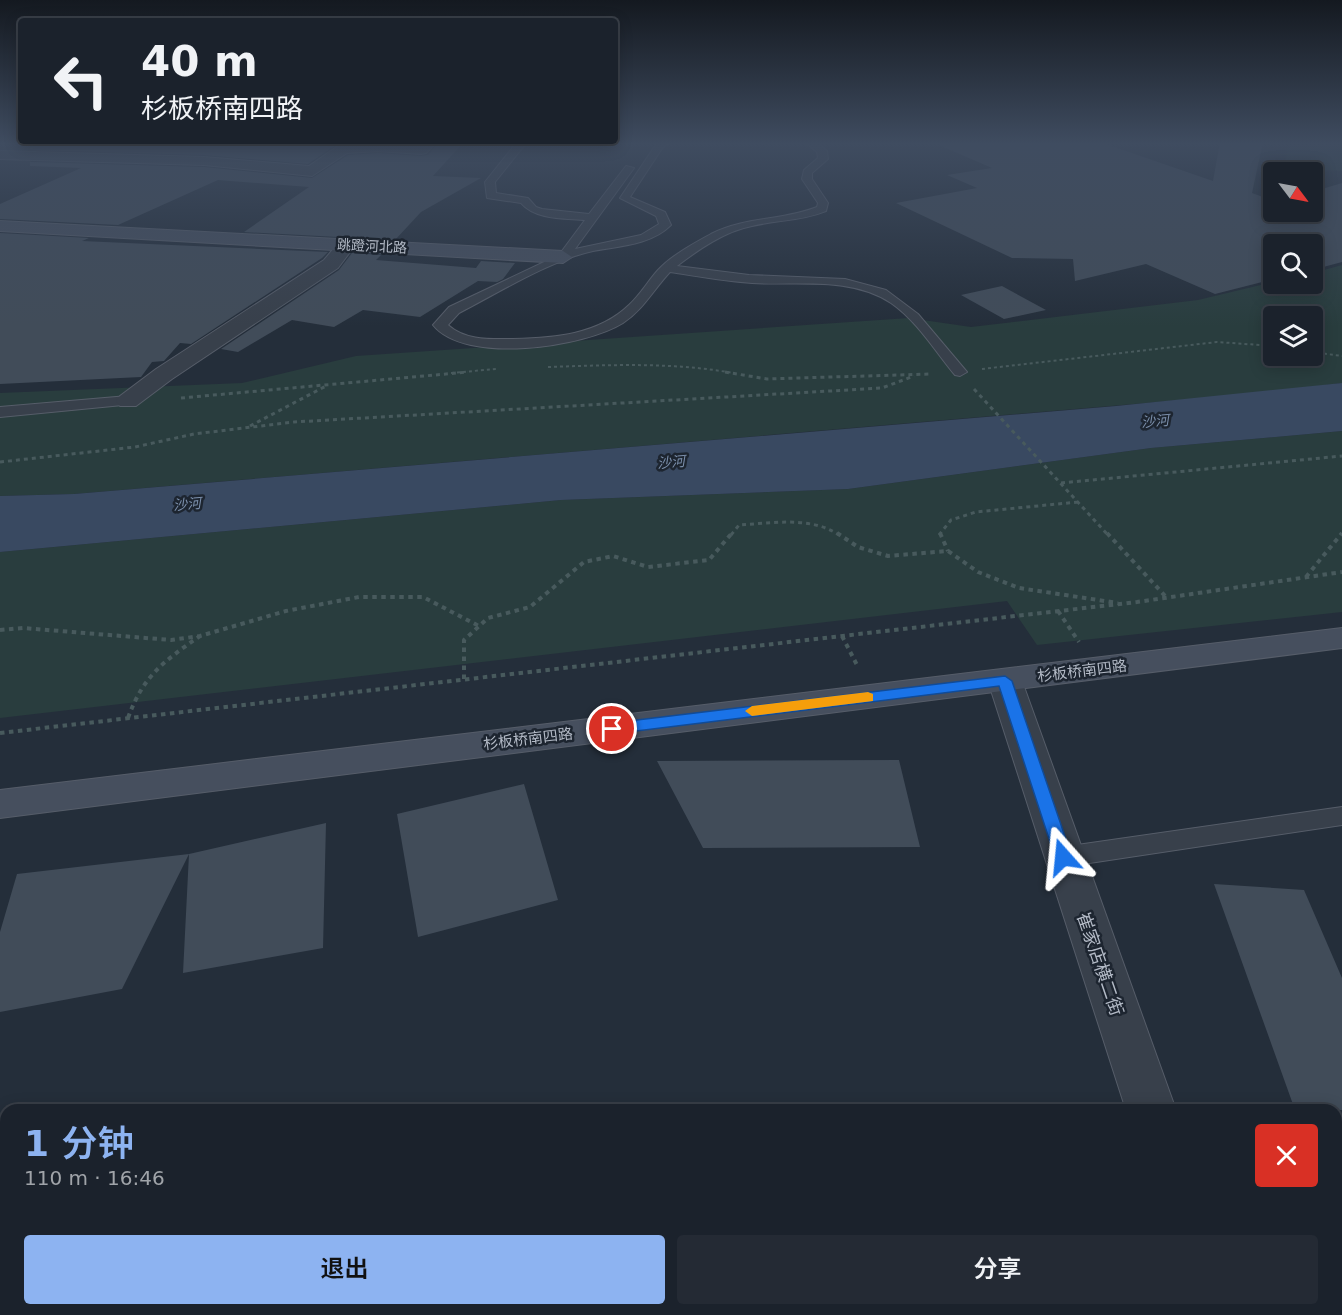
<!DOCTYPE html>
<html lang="zh">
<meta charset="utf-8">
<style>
body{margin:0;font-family:"DejaVu Sans","Noto Sans SC",sans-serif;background:#242a34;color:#f1f3f6;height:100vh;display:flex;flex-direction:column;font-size:22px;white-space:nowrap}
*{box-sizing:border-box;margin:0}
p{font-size:20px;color:#a0a4a9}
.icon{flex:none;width:33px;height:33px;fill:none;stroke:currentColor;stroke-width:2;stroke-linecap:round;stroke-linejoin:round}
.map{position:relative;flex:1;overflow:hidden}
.details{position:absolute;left:0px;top:1104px;width:1342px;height:212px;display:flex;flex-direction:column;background:#1b222c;border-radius:18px 18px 0 0;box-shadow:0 3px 15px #0003,0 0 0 2px #393f48}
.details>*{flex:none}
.banner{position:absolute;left:18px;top:18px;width:600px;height:126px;border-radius:6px;box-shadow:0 3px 15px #0003,0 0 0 2px #393f48;background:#1b222c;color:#f1f3f6;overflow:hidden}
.needle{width:39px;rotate:122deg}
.controls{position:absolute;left:1263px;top:162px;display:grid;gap:12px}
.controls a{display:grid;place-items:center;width:60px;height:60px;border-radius:6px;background:#1b222c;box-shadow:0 3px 15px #0003,0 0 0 2px #393f48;font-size:30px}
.pin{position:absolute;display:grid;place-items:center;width:51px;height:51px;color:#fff;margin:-26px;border:3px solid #fff;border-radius:50%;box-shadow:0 2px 6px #0007}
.me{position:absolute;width:66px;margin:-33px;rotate:342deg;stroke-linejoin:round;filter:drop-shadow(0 0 4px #0008)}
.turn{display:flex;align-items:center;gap:21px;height:126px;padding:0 24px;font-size:27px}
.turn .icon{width:78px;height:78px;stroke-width:2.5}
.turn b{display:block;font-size:42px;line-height:51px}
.round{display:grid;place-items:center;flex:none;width:63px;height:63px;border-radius:6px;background:#242a34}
.headline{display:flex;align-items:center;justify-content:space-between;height:102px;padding:0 24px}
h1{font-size:36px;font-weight:600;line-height:45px;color:#8db3f1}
.primary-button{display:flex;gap:12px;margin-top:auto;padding:12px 24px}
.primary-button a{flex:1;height:69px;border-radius:6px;background:#8db3f1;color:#111;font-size:24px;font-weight:600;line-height:69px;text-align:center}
.primary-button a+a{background:#242a34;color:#f1f3f6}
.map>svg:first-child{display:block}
.green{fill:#293d3e;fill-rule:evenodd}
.water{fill:#394961}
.building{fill:#414c59}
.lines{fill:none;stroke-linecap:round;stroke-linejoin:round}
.lane-casing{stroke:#565d69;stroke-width:2}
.street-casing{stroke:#565d69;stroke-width:2}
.secondary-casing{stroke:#565d69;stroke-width:2}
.path-far2{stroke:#485a5d;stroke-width:2;stroke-dasharray:3 3;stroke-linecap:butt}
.path-far1{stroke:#485a5d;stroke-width:3;stroke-dasharray:4 4;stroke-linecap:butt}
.path{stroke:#485a5d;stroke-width:4;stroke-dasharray:4.5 4.5;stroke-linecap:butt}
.lane{fill:#38404b;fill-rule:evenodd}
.street{fill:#38404b;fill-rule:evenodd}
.secondary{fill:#464f5e;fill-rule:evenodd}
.route{fill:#1a73e8;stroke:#114b97;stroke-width:1.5}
.slow{fill:#f59e0b}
.labels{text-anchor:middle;stroke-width:5;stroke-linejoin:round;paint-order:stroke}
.far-street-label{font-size:14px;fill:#b3bac6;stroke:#1d2530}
.far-water-label{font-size:14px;font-style:italic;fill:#7c90ac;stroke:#1d2530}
.street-label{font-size:15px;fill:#b3bac6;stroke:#1d2530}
.near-street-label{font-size:18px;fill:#b3bac6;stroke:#1d2530}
</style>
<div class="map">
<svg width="1342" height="1315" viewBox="0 0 1342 1315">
<rect width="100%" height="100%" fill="#242e3a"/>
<!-- green -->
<path class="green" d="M1289 142H1342V171L1284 168Z
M1342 265V383L1252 394 74 494 0 496V393L242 383 356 356 909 318 971 327 1198 300 1273 282 1312 284 1313 273ZM1274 316H1312V356H1274Z
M1342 431V612L1037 645 1007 601 0 718V552L561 500 848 489 1151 448Z"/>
<!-- water -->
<path class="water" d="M1342 383V431L1151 448 848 489 561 500 0 552V496L74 494 1116 406Z"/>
<!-- building -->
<path class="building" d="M30 142H354L337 144 308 164 204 155 30 150Z
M439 142H464L433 176 481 178 421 212 395 240 244 232 309 187 230 181 218 180 118 225 0 219V204L81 168 30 166V162L204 167 312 178 348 155 378 153 421 156 428 155Z
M932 142H1100L1213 181 1220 142H1263L1252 193 1274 201V212H1305L1312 214V192L1342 183V262L1312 270V244H1274V279L1215 294 1146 264 1075 281 1073 259 1012 258 896 203 977 188 947 175 992 168Z
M0 233 89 238 82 241 328 252 322 258 191 344 180 343 164 361 152 362 141 377 0 384Z
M352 253 381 255 376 260 476 268 481 261 515 263 503 279 497 282 478 281 420 317 363 310 334 327 292 320 238 352 221 349 339 270Z
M1002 286 1046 310 1004 319 961 295Z
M899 760 920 847 703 848 657 761Z
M524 784 558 900 418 937 397 814Z
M326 823 323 948 183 973 189 854Z
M189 854 122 989 0 1012V932L17 874Z
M1214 884 1304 890 1342 978V1110H1295Z"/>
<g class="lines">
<defs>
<path id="lane" d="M517 142H527L495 182 496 193 528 198 536 207 542 209 589 214 626 166 634 168 575 249 641 235 659 224 656 216 620 198 657 143 672 142 663 147 630 197 665 212 671 225C651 245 619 246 593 251 551 260 498 293 459 313L448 325C466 341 490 339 513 339 553 338 598 335 629 305 640 295 648 281 658 270 672 255 693 244 711 234 747 216 782 221 817 207L818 203 802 179 804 170 818 158 817 152 805 142H816L827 151 828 159 812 173V179L828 203 826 211C801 221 777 220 752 226 725 231 698 250 677 266L749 275 845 279 886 290 918 314 967 372 960 376 955 375C935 351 917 321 891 303 851 276 797 286 752 283 724 281 697 276 670 272 654 289 643 310 623 323 585 347 465 365 433 325L449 307 559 255 585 220C563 218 536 220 521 203L487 198 485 182Z
M128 396 136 401 133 404 0 417V407Z
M1342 807V825L1063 867 1054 864 1050 857 1054 850 1063 847Z"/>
<path id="street" d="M375 142 418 145 421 142H437L426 153 421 154 378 151 347 153 312 176 204 165 0 159V151L204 157 309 166 338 146Z
M347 239 356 244 338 268 172 379 136 406H120L116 401 120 396 156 369 324 260 341 240Z
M1005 670 1017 673 1022 681 1176 1110H1126L988 681 993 673Z
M1192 1310H1248L1249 1315H1193Z"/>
<path id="secondary" d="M0 221 563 251 572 257 563 263 0 231Z
M1342 628V648L0 818V790Z"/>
</defs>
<!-- lane casing -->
<use href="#lane" class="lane-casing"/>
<!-- street casing -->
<use href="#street" class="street-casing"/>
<!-- secondary casing -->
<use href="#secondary" class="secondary-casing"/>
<!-- path-far2 -->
<path class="path-far2" d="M1312 352 1342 356
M548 367C610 365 672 362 733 373
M982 369 1217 342 1274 346
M451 373 496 369"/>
<!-- path-far1 -->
<path class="path-far1" d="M725 372 767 379 930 374
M974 389 1108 535
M181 398 468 372
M250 426 326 386
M0 462 135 447 194 434 294 422 882 388 914 376
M1061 483 1342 456
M731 535 739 525C772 523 811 516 839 535
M939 535 951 520 976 512 1078 502"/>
<!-- path -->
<path class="path" d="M837 533 858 547 888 556 948 551 978 572 1019 588 1118 603
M940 533 948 551
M1107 533 1167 598
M1306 577 1342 533
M1058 611 1079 642
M0 630 23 628 171 640 200 636 286 611 359 597H423L479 626
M842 636 858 667
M464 679V640L488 618 530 607 584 562 613 556 648 567 709 560 732 533
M128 718C143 676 164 661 200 636
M0 733 1137 602 1342 572"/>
<!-- lane -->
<use href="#lane" class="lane"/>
<!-- street -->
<use href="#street" class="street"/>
<!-- secondary -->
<use href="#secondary" class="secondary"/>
</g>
<!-- sky -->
<linearGradient id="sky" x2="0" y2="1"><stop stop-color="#141920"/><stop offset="0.44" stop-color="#3f4c60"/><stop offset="1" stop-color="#3f4c60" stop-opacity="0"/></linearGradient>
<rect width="1342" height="326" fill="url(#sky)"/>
<!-- route -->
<path class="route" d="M1005 676 1012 681 1072 857 1069 862H1057L1055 857 999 686 612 734 604 729 612 723Z"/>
<!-- slow -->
<path class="slow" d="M868 692 873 694V701L752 716 745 711 752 706Z"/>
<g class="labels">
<!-- far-street labels -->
<g class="far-street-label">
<text transform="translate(372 246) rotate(3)" y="5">跳蹬河北路</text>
</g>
<!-- far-water labels -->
<g class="far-water-label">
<text transform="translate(1155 421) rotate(-5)" y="5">沙河</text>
<text transform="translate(671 462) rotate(-5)" y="5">沙河</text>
<text transform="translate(187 504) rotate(-5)" y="5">沙河</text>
</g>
<!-- street labels -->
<g class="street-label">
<text transform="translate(1082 671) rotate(-7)" y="5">杉板桥南四路</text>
<text transform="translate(528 739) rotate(-7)" y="5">杉板桥南四路</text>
</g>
<!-- near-street labels -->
<g class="near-street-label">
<text transform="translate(1100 964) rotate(71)" y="6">崔家店横二街</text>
</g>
</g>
</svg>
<div class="controls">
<a><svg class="needle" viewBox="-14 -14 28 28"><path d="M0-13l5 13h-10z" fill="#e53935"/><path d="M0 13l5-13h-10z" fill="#a0a4a9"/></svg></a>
<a><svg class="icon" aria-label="search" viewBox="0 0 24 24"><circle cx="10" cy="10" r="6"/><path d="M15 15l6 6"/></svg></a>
<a><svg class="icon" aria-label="layers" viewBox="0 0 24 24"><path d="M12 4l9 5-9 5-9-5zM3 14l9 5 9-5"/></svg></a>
</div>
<div class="pin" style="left:612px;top:729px;background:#d93025"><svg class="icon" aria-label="arrive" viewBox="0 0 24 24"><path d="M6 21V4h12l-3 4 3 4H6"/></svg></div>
<svg class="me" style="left:1063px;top:857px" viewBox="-20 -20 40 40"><path d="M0-17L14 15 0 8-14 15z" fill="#1a73e8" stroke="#fff" stroke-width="4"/></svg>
<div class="banner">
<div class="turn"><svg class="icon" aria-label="left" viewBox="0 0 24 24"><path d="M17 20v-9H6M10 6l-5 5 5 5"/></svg><div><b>40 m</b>杉板桥南四路</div></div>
</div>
<section class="details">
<div class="headline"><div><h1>1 分钟</h1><p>110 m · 16:46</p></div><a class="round" style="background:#d93025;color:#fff"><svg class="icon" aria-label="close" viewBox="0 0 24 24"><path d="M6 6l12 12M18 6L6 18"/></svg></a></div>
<div class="primary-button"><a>退出</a><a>分享</a></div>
</section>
</div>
